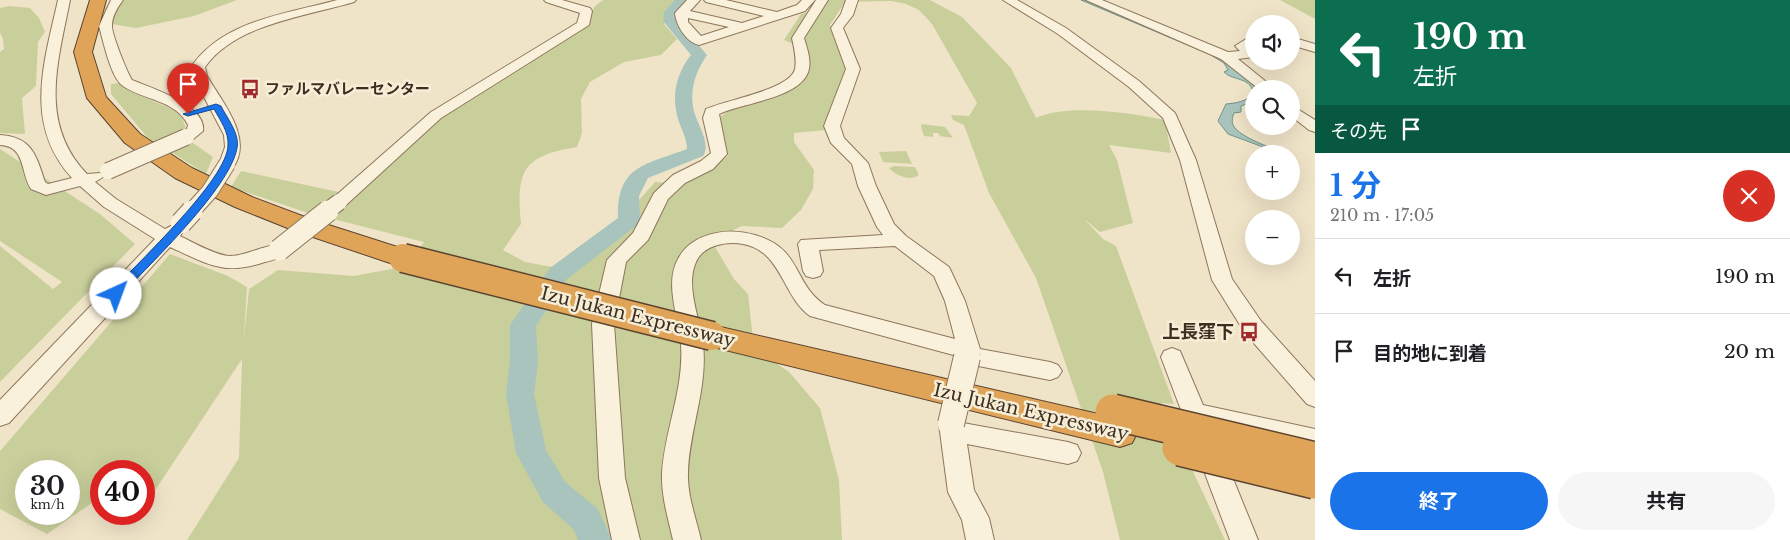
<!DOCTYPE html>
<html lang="ja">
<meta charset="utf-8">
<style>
body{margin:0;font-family:"Libre Baskerville","Noto Sans JP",serif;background:#f6f6f6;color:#202124;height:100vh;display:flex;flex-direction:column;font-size:19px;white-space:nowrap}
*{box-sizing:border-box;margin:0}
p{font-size:16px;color:#757577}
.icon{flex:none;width:28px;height:28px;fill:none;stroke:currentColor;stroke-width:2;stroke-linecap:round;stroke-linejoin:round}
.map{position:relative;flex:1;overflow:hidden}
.side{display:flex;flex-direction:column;background:#fff;width:475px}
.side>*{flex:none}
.guide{background:#0b6e4f;color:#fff;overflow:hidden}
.controls{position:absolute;left:1245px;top:15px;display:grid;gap:10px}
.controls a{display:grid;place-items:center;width:55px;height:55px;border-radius:50%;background:#fff;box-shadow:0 5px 20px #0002;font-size:25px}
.speed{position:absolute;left:15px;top:460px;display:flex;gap:10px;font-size:25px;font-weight:700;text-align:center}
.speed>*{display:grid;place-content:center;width:65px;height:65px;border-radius:50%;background:#fff;box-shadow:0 5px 20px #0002;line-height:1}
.speed small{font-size:12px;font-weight:400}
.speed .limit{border:8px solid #d22;background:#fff;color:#111}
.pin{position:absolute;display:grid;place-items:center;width:42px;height:42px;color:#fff;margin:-51px -21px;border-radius:50% 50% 50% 0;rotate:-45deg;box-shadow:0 0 5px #0007}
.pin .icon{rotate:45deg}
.me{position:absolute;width:55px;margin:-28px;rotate:43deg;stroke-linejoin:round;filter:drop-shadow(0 0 4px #0008)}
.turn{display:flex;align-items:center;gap:18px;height:105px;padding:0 15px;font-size:22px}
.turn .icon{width:65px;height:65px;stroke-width:2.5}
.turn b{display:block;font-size:35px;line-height:42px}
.then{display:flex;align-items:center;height:48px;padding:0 15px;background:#0003;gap:10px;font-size:19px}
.round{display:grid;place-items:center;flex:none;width:52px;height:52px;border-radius:26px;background:#f6f6f6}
.summary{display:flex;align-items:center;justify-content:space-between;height:85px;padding:0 15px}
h1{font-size:30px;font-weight:700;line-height:38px;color:#1a73e8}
.primary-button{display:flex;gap:10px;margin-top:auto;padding:10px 15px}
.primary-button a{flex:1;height:58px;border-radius:30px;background:#1a73e8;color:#fff;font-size:20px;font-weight:700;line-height:58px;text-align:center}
.primary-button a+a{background:#f6f6f6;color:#202124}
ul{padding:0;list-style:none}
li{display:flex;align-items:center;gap:15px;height:75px;padding:0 15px;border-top:1px solid #e0e0e0}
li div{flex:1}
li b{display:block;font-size:19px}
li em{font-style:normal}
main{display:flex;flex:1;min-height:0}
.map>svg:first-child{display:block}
.green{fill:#c9cf9b;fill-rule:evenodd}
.water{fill:#a9c4bc;stroke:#6f938a}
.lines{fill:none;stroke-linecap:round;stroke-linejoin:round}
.river{fill:#a9c4bc;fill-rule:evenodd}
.minor-casing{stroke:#8d765c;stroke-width:2}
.highway-casing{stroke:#5b4430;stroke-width:2}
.minor{fill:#faf1dc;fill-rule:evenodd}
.highway{fill:#e0a458;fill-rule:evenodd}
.minor-bridge-far2-casing{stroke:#8d765c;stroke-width:18;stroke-linecap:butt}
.minor-bridge-far1-casing{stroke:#8d765c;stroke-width:23;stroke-linecap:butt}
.minor-bridge-casing{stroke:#8d765c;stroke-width:28;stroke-linecap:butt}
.highway-bridge-far1-casing{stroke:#5b4430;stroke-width:31;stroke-linecap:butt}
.highway-bridge-casing{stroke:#5b4430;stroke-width:38;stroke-linecap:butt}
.minor-bridge-far2{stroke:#faf1dc;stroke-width:16}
.minor-bridge-far1{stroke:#faf1dc;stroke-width:21}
.minor-bridge{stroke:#faf1dc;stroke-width:26}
.highway-bridge-far1{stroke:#e0a458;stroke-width:28}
.highway-bridge{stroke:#e0a458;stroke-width:35}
.route{fill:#1a73e8;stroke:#114b97}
.labels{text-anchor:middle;stroke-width:5;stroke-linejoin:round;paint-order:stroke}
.far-poi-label{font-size:15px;font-weight:bold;fill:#3d2e20;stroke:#f7eed8;text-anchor:start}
.street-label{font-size:18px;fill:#3d2e20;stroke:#f7eed8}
.poi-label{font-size:18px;font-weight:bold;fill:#3d2e20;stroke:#f7eed8;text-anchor:end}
</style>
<main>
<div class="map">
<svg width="1315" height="540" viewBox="0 0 1315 540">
<rect width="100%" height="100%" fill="#f0e4c8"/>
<!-- green -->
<path class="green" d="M111 0H237L194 16 136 28 105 23 104 10Z
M603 0H678L667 12 664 24 677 39 661 55 624 62 590 82 581 99 582 133 577 147C522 156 516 171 521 224L503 250 525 262 558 268 569 254 629 211 655 182 685 184 728 156 719 118 731 108 786 90 805 49 784 40 801 14 819 9 825 0H930L962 17 1011 68 1036 118C1067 103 1132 113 1165 120L1171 153 1109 145 1117 160 1133 223 1100 232 1084 219 1103 239 1116 246 1174 404 1161 403 1225 540H1120L1103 472 1036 278 989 193 964 125 953 120 951 115 969 116 977 103 932 24 919 10 906 4 891 1 845 2 830 25 844 52 847 70 829 110 827 130 794 133V142L814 170 813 189 801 210 782 228 742 226 711 240 734 279 748 294 754 348 789 372 820 408 839 480 842 540H187L239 458 242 359 144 507V471H101V501L96 500 47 534 0 509V451L170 254 228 276 247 287 244 338 249 289 278 270 354 276 407 266 424 242 329 218 431 126 456 106 581 31 595 6ZM26 471H69V514H26Z
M1280 0H1315V19Z
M9 6 30 8 39 18 45 32 38 42 36 86 22 98 25 134 0 133V52L4 49 3 39 0 33V8Z
M119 83 132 92 181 113 190 141 213 157 206 174 147 137 111 94V84Z
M922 124 945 127 953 138 940 136 938 133H933V137L924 136 921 127Z
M0 149 100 214 135 244 0 382V246L53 289 62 282 0 241Z
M906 151 912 164 883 162 879 152Z
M894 166 915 167 919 175C910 182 895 175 889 168Z
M241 171 343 193 314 215 231 187Z"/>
<!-- water -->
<path class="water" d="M1081 0H1087L1225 58 1257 89H1254V101L1241 106V112L1234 113C1232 118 1231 123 1235 128 1244 139 1276 150 1290 154H1282L1228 134 1218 121 1226 104C1236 103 1248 102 1253 92 1250 77 1233 81 1224 72L1228 70 1224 63 1209 54Z"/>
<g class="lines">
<!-- river -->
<path class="river" d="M675 0H690L678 13 677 20 707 55C696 71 690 88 693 107 695 122 712 142 703 156L648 178 639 196 640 220 637 225 566 280 536 326 538 361 534 394 546 450 565 482 598 509 612 540H578L574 530 543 502 516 453 506 394 510 361V325L550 268 618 218C617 165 645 165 687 149 687 139 682 131 679 122 671 99 675 75 691 55L663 21 664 12Z"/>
<defs>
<path id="minor" d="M58 0H70C58 62 38 123 87 174L100 173 103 177 95 182 116 199 165 229 175 224 182 226 184 230 180 236C192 242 217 256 230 256 248 256 270 241 286 246L289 250C284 257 274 260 265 262 223 276 208 264 170 247L9 423 0 426V400L155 239 104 207 80 186 46 195 31 189C20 172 26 146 0 145V135C32 137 36 155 45 182L48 184 72 178C23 124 44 63 58 0Z
M111 0H123C118 7 112 16 112 25 111 33 127 72 132 80 151 88 207 105 203 131L192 140H180L178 137 187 129 188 125C176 100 143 100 123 86 111 79 103 40 99 26Z
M337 0H356L354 2C307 16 235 24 205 67L207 76C222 102 254 138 233 168H221L219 164 225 147 224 135 193 76 191 67C223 20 286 14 337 0Z
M544 0H562L590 8 592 11 589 25 441 118 345 206H333L330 202 333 198 431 112 577 23 580 13 546 2Z
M687 0H700L690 11 742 23 764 16 706 2 704 0H726L777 12 797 5 802 0H815L805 11 699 45C686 42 676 25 675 13ZM688 18 729 27 701 36 688 22Z
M816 0H828L804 38C807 48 811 59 809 69 803 98 742 103 719 114L727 154 713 169 685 183 668 199 648 240 626 262 614 324 625 478 640 540H612L599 478 592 324 607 260 633 233 654 193 673 175 701 161 711 153 703 118 706 109C725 100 790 90 795 69 797 59 794 48 792 38Z
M846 0H858L853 15 843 28 860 69 840 126 844 138 868 163 876 186 894 224 906 236 949 267 965 301 980 349 1050 362 1058 365 1062 371 1058 377 1050 380 968 364 960 361 957 356 810 316C782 296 782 251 743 244 727 241 703 245 696 262 685 286 700 319 703 344 708 388 689 430 688 473 687 495 696 518 701 540H673C668 518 661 495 662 473 665 429 684 389 681 345 679 318 664 284 678 259 692 232 729 227 755 235 803 249 792 283 825 305L955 339 945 301 934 276 895 246 819 250 823 271 820 276 813 278 806 276 803 271 798 244 801 240 883 235 877 227 858 186 852 164 831 143 824 126 846 69 831 28 841 14Z
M1003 0H1017L1066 28 1139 81 1175 113 1196 160 1232 279 1261 321 1315 381V407L1307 404 1245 333 1212 280 1180 160 1163 118 1129 87 1058 34Z
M1086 0H1102L1228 52 1240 51 1235 46 1254 34V44L1250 46 1254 49V57L1238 59 1275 89H1259L1221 59Z
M1291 37 1315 44V52L1291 45Z
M1291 105 1315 120V132L1309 130 1291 116Z
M1172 348 1180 351 1203 405 1315 429V451L1212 427 1258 540H1230L1161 357 1164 351Z
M951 414 960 417 963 423 1068 442 1077 445 1081 453 1077 461 1068 464 967 444 974 490 989 518 994 540H966L962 520 948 492 939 424 942 417Z"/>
<path id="highway" d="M90 0H106L92 52 106 97 140 134 192 168 252 197 313 220 413 252 416 258 413 264 403 267 393 264 295 231 235 207 175 178 125 143 87 98 74 52Z
M712 325 1120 419 1132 423 1137 433 1132 443 1120 447 701 344 697 336 701 328Z"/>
</defs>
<!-- minor casing -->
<use href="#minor" class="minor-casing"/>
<!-- highway casing -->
<use href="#highway" class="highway-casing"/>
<!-- minor -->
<use href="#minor" class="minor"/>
<!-- highway -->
<use href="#highway" class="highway"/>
<defs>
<path id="minor-bridge-far2" d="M108 171 186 137
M191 212 210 191 227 164
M326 212 339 202"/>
<path id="minor-bridge-far1" d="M181 223 192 211
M279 250 328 211
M967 359 969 351"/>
<path id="minor-bridge" d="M951 424 967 357"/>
<path id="highway-bridge-far1" d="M403 258 712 336"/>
<path id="highway-bridge" d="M1113 412 1315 460
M1180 448 1315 481"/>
</defs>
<!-- minor-bridge-far2 casing -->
<use href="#minor-bridge-far2" class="minor-bridge-far2-casing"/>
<!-- minor-bridge-far1 casing -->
<use href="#minor-bridge-far1" class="minor-bridge-far1-casing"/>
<!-- minor-bridge casing -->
<use href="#minor-bridge" class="minor-bridge-casing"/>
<!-- highway-bridge-far1 casing -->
<use href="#highway-bridge-far1" class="highway-bridge-far1-casing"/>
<!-- highway-bridge casing -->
<use href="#highway-bridge" class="highway-bridge-casing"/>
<!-- minor-bridge-far2 -->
<use href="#minor-bridge-far2" class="minor-bridge-far2"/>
<!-- minor-bridge-far1 -->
<use href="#minor-bridge-far1" class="minor-bridge-far1"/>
<!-- minor-bridge -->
<use href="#minor-bridge" class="minor-bridge"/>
<!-- highway-bridge-far1 -->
<use href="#highway-bridge-far1" class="highway-bridge-far1"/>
<!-- highway-bridge -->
<use href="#highway-bridge" class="highway-bridge"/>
</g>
<!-- route -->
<path class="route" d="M216 104 221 106C227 118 240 134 237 148 230 188 150 264 120 296H112V291C137 263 228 179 228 145 229 132 220 120 214 109L188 116 183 114Z"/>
<!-- icons -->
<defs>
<symbol id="bus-bare" viewBox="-9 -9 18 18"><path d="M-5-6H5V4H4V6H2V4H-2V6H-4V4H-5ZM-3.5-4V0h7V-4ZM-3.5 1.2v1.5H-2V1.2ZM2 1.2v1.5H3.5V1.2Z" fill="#9e2a2b" stroke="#f7eed8" stroke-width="2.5" paint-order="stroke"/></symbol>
</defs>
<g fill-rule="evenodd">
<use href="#bus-bare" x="236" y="75" width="28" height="28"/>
<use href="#bus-bare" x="1235" y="318" width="28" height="28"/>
</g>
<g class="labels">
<!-- far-poi labels -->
<g class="far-poi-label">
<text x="265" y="94">ファルマバレーセンター</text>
</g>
<!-- street labels -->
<g class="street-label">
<text transform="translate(638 317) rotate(14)" y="6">Izu Jukan Expressway</text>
<text transform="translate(1031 412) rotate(13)" y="6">Izu Jukan Expressway</text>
</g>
<!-- poi labels -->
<g class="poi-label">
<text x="1234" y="338">上長窪下</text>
</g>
</g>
</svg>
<div class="controls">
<a><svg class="icon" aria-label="sound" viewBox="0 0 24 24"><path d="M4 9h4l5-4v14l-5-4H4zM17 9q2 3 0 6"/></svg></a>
<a><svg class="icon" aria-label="search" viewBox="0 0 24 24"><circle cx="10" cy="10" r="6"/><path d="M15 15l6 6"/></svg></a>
<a>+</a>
<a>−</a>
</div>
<div class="speed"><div>30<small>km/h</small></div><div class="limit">40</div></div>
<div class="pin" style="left:188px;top:114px;background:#d93025"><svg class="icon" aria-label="arrive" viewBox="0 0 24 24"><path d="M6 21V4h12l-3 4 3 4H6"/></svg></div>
<svg class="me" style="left:116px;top:294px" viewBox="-20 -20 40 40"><circle r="19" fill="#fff"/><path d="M0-13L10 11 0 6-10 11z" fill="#1a73e8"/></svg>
</div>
<section class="side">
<div class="guide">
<div class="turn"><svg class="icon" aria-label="left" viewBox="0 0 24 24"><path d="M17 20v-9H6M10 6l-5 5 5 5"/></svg><div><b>190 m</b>左折</div></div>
<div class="then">その先<svg class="icon" aria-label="arrive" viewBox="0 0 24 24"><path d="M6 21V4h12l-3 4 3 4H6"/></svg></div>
</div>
<div class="summary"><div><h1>1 分</h1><p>210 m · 17:05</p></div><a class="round" style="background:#d93025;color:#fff"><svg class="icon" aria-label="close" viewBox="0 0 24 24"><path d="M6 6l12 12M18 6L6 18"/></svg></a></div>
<ul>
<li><svg class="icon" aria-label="left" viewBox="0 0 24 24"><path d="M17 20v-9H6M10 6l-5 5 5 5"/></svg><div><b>左折</b></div><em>190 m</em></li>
<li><svg class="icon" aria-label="arrive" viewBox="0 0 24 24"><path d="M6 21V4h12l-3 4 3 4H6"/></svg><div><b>目的地に到着</b></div><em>20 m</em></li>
</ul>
<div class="primary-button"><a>終了</a><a>共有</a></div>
</section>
</main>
